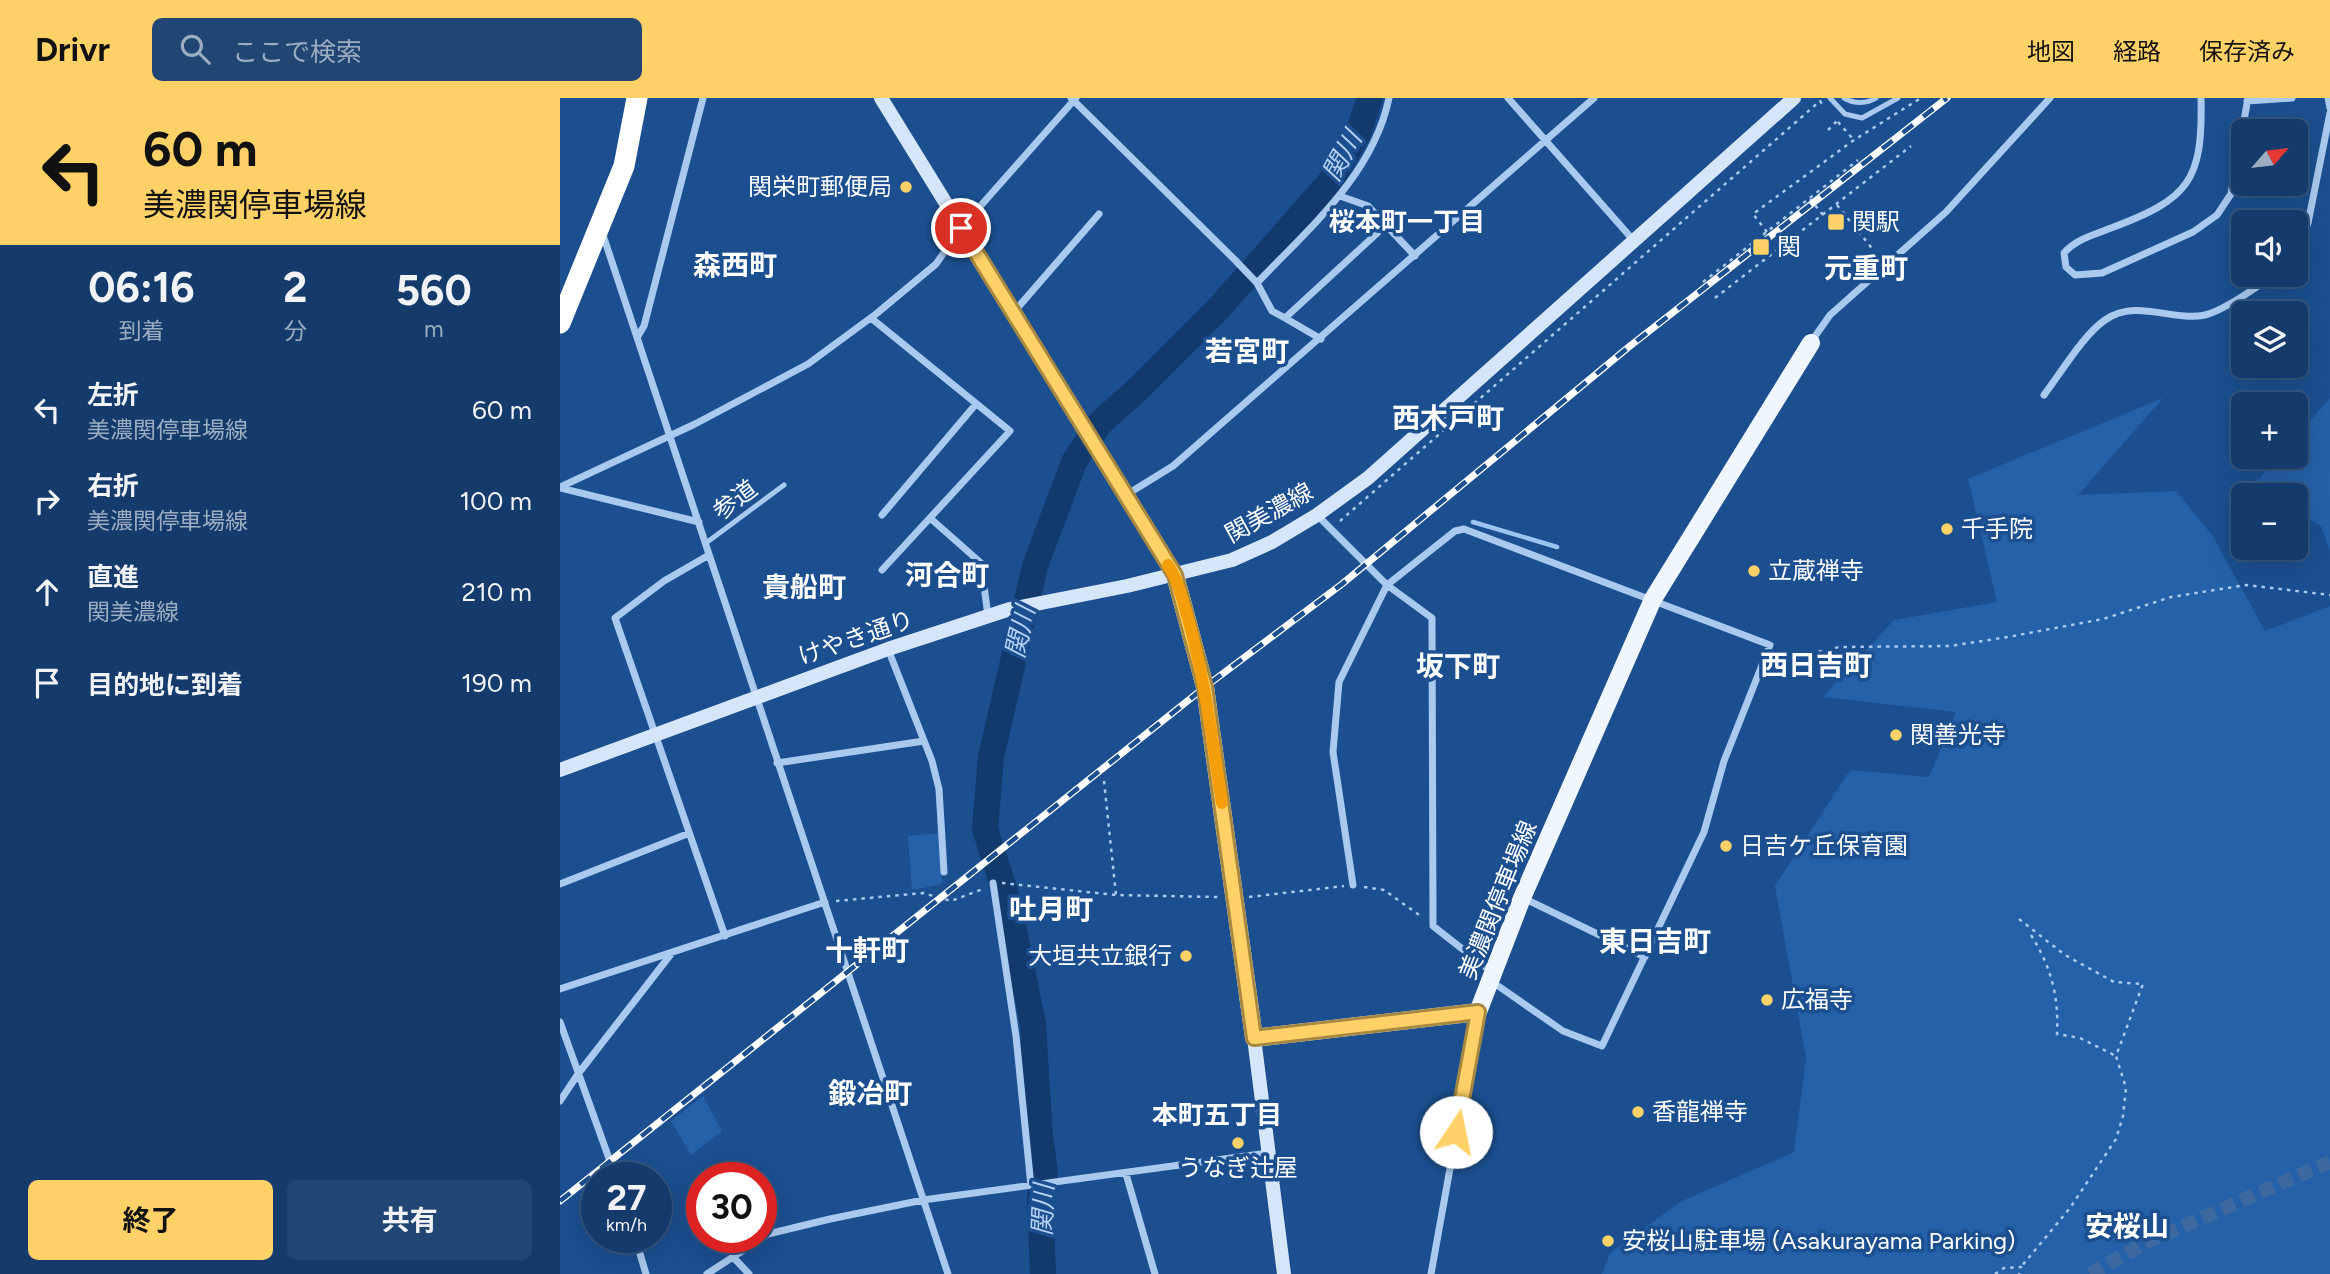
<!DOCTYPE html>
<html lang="ja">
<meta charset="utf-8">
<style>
body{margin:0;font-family:Figtree,"Noto Sans JP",sans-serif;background:#214673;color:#f1f3f6;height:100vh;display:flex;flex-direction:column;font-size:26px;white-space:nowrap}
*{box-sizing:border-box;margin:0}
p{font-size:23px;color:#9dadc1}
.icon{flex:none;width:38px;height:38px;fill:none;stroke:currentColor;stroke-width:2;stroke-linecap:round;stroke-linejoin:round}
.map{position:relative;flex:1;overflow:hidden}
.details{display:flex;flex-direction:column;background:#143b6b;width:560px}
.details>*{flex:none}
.banner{background:#ffd166;color:#111;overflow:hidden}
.needle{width:46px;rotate:62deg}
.buttons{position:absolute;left:1671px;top:21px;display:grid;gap:14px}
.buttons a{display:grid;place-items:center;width:77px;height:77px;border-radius:10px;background:#143b6b;box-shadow:0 7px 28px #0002,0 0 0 2px #33557e;font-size:35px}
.speed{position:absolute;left:21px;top:1064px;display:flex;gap:14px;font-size:35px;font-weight:700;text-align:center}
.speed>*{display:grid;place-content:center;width:91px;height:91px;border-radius:50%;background:#143b6b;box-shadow:0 7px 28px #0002,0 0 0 2px #33557e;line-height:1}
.speed small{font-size:18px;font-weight:400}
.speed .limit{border:10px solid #d22;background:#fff;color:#111}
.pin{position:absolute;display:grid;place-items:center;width:60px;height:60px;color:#fff;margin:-30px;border:4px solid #fff;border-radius:50%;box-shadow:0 2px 7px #0007}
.me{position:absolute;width:77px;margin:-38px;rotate:11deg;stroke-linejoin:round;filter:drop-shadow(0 0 5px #0008)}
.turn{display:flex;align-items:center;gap:24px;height:147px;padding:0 28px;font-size:32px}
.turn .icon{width:91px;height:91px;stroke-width:2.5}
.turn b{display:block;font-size:49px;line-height:60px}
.eta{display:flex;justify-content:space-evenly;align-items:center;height:119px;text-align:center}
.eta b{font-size:42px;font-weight:700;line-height:49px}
.button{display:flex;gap:14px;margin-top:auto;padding:14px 28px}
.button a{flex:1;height:80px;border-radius:10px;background:#ffd166;color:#111;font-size:28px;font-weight:700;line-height:80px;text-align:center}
.button a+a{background:#214673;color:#f1f3f6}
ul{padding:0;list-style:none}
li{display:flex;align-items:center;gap:21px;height:91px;padding:0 28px}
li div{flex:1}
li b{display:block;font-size:26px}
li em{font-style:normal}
header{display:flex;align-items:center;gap:42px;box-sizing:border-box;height:98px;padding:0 35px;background:#ffd166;color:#111}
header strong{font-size:33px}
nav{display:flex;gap:38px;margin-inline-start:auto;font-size:24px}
.search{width:490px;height:63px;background:#214673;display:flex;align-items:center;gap:18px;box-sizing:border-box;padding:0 24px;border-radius:10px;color:#9dadc1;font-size:26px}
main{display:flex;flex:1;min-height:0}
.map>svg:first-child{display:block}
.green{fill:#2461a8}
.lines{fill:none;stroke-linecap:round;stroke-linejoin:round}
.stream{stroke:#9cc4f0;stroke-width:4.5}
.river{stroke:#123a6d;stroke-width:26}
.secondary-tunnel{stroke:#3d69a0;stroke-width:14;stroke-dasharray:14 7;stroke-linecap:butt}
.path{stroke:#a9c9ee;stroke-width:2.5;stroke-dasharray:3.5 5;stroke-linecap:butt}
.lane{stroke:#a9c9ee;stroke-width:5}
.street{stroke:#a9c9ee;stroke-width:7}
.secondary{stroke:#d6e6fa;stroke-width:14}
.primary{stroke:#f0f6ff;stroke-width:18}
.highway{stroke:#fff;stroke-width:21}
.rail-casing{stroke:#fff;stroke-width:7}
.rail{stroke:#1b4f8f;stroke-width:4.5;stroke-dasharray:13;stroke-linecap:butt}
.route-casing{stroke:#a68842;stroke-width:18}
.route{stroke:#ffd166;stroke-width:12}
.slow{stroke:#f59e0b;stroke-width:12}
.poi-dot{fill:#ffd166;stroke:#1b4f8f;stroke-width:2.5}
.labels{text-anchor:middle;stroke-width:7;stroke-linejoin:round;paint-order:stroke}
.poi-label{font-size:24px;fill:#fff;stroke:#1b4f8f;text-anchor:start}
.street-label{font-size:24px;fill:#fff;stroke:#1b4f8f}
.water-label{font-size:26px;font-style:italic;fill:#b5d3f5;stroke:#1b4f8f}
.neighbourhood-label{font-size:26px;font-weight:bold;fill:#fff;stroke:#1b4f8f}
.quarter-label{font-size:28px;font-weight:bold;fill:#fff;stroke:#1b4f8f}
</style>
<header>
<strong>Drivr</strong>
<div class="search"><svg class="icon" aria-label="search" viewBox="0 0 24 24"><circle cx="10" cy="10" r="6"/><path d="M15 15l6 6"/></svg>ここで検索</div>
<nav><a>地図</a><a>経路</a><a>保存済み</a></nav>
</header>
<main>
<section class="details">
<div class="banner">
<div class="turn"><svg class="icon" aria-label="left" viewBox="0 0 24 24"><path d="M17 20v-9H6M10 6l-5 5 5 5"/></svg><div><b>60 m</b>美濃関停車場線</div></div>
</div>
<div class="eta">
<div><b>06:16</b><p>到着</p></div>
<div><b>2</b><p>分</p></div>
<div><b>560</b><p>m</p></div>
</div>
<ul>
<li><svg class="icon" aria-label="left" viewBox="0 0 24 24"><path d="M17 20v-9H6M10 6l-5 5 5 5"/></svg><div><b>左折</b><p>美濃関停車場線</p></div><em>60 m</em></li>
<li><svg class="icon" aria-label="right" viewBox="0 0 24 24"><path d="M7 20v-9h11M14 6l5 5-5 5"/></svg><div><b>右折</b><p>美濃関停車場線</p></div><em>100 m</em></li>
<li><svg class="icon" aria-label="ahead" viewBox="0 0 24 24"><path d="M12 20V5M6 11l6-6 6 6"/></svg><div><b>直進</b><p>関美濃線</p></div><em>210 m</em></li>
<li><svg class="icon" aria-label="arrive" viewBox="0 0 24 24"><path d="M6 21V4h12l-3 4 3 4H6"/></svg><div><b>目的地に到着</b></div><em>190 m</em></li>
</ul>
<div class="button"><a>終了</a><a>共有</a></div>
</section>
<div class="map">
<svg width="1770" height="1176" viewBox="0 0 1770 1176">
<rect width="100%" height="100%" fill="#1b4f8f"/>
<!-- green -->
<path class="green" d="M1603 300 1518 397 1616 393 1652 437 1705 533 1770 508V1176H1042L1050 1155 1122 1103 1234 1054 1246 960 1215 788 1290 672 1369 679 1396 614 1263 599 1334 522 1437 504 1408 381Z
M1770 300V453L1761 428 1736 415V397H1702L1690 391 1718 359H1736V339Z
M378 735 382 786 352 792 348 738Z
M143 998 162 1033 131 1057 111 1023Z"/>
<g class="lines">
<!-- stream -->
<path class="stream" d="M913 424 997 449"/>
<!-- river -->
<path class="river" d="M483 1176 480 1099 485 1073 480 1039 473 926 448 803 425 731 431 659 475 468 514 364 540 325 577 292 659 210 770 84 798 35 810 0"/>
<!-- secondary-tunnel -->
<path class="secondary-tunnel" d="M1530 1176 1587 1144 1770 1064"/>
<!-- path -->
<path class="path" d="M1278 24 1294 42
M1268 32 1277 23
M1250 101 1263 117
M1277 107 1319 159
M1207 134 1193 116 1294 42 1361 0
M1143 184 1298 62
M1155 200 1351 48
M780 423 1260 3 1262 6
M1217 563 1279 549 1390 548 1448 539 1543 521 1611 499 1686 487 1770 497
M544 683 556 797
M442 785 556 797 658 799
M804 789 824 792 862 819
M689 799 784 788
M276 803 363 795 391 803 423 791
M1459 821 1505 857 1554 884 1583 886 1556 958 1566 990 1563 1018 1556 1041 1510 1110 1461 1169
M1471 837C1491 869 1499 898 1497 936L1520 940 1556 958
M1435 1176 1444 1170 1461 1169 1459 1176"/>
<!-- lane -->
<path class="lane" d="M1270 0 1285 16 1302 20 1338 0
M1284 0C1294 6 1307 6 1316 0
M146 445 224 387"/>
<!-- street -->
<path class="street" d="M511 0 675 162 697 185 712 213 725 220
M948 0 1075 144
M1641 0C1643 83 1629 101 1551 130 1534 137 1516 141 1504 155L1506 169 1515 177 1542 175 1633 134 1657 117 1671 96 1688 0
M1768 0 1770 10
M1687 3 1732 0
M780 98 808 108 855 158
M42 134 388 1176
M1736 155 1748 125 1770 15
M697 185C749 130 813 77 829 0
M453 215 539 116
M311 220 450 333 322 472
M78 238 84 228 143 0
M761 241 725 220 826 127
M1251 244 1270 217 1386 114 1490 0
M1484 297C1501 275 1523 237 1545 222 1576 200 1612 224 1645 217 1664 213 1697 188 1715 177
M0 389 135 326 248 266 316 216 376 166 401 130 516 0
M0 390 139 424
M566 397 613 368 1034 0
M322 417 416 306
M757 417 827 487 872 520 873 828 933 875
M370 420 421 465 428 518
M149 457 104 483 55 520 165 838
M328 551 372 663 379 691 384 774
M217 665 364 643
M433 785 456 938 471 1088
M0 786 127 736
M793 787 773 654 779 584 827 487 895 433 904 431 1210 547 1164 663 1144 734 1042 948 1003 933 931 883
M963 800 1085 859
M0 891 265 804
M0 924 56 1080
M0 1003 18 976 111 856
M566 1076 595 1176
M75 1139 86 1176
M173 1159 189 1176
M147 1176 208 1136 270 1121 363 1102 708 1055
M871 1176 918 915"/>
<!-- secondary -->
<path class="secondary" d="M321 0 615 477
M0 672 328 551 450 511 567 488 672 462 712 444 757 417 808 380 1234 0
M694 940 724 1176"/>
<!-- primary -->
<path class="primary" d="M615 477 645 589 694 940 918 914 962 800 1093 501 1251 245"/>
<!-- highway -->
<path class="highway" d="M0 225 64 68 77 0"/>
<defs>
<path id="rail" d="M0 1103 645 589 782 486 1070 248 1387 0"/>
</defs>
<!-- rail casing -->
<use href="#rail" class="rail-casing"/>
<!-- rail -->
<use href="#rail" class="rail"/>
</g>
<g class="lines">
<defs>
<path id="route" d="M401 130 615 477 645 589 694 940 918 914 896 1034"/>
</defs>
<!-- route casing -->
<use href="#route" class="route-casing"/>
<!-- route -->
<use href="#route" class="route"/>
<!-- slow -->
<path class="slow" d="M608 467C618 482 622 500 627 517 645 579 652 642 662 705"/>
</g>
<!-- markers -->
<g class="poi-dot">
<circle cx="346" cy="89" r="7"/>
<rect x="1267" y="115" width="18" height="18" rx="3.5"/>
<rect x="1192" y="140" width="18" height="18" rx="3.5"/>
<circle cx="1387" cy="431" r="7"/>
<circle cx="1194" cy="473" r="7"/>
<circle cx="1336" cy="637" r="7"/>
<circle cx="1166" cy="748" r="7"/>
<circle cx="626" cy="858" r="7"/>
<circle cx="1207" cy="902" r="7"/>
<circle cx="1078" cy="1014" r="7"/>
<circle cx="678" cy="1045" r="7"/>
<circle cx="1048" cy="1143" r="7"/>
</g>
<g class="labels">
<!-- poi labels -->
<g class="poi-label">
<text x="332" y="97" text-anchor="end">関栄町郵便局</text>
<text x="1292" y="132">関駅</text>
<text x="1217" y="157">関</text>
<text x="1401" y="439">千手院</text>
<text x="1208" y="481">立蔵禅寺</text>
<text x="1350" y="645">関善光寺</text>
<text x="1180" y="756">日吉ケ丘保育園</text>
<text x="612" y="866" text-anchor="end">大垣共立銀行</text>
<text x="1221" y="910">広福寺</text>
<text x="1092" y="1022">香龍禅寺</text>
<text x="678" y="1078" text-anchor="middle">うなぎ辻屋</text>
<text x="1062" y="1151">安桜山駐車場 (Asakurayama Parking)</text>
</g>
<!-- street labels -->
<g class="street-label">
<text transform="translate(175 402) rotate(-37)" y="8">参道</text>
<text transform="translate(709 415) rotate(-29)" y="8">関美濃線</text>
<text transform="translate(296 540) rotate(-19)" y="8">けやき通り</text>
<text transform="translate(938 802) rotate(-68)" y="8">美濃関停車場線</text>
</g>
<!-- water labels -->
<g class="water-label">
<text transform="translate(782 58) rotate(-61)" y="9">関川</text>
<text transform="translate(460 534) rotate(-77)" y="9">関川</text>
<text transform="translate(483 1112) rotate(-88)" y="9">関川</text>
</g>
<!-- neighbourhood labels -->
<g class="neighbourhood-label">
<text x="847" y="133">桜本町一丁目</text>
<text x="657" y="1026">本町五丁目</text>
</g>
<!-- quarter labels -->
<g class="quarter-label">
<text x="175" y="177">森西町</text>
<text x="1306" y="180">元重町</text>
<text x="687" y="263">若宮町</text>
<text x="888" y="330">西木戸町</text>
<text x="387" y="487">河合町</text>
<text x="244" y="499">貴船町</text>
<text x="1256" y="577">西日吉町</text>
<text x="898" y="578">坂下町</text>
<text x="491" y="821">吐月町</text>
<text x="1095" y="853">東日吉町</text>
<text x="307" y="862">十軒町</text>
<text x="310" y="1005">鍛冶町</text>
<text x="1567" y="1138">安桜山</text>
</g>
</g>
</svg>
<div class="buttons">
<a><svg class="needle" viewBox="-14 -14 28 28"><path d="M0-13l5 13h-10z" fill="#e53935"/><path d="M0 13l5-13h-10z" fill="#9dadc1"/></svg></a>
<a><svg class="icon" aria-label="sound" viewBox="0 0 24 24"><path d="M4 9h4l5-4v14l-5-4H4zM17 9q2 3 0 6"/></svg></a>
<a><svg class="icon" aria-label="layers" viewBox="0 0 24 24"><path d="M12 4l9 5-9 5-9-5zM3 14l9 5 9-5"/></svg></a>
<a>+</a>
<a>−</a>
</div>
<div class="speed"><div>27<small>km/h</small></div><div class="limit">30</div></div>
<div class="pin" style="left:401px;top:130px;background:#d93025"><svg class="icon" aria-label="arrive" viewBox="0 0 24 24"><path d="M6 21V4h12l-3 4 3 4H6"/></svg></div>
<svg class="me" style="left:896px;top:1034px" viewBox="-20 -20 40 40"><circle r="19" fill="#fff"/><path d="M0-13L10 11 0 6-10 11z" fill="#ffd166"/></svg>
</div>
</main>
